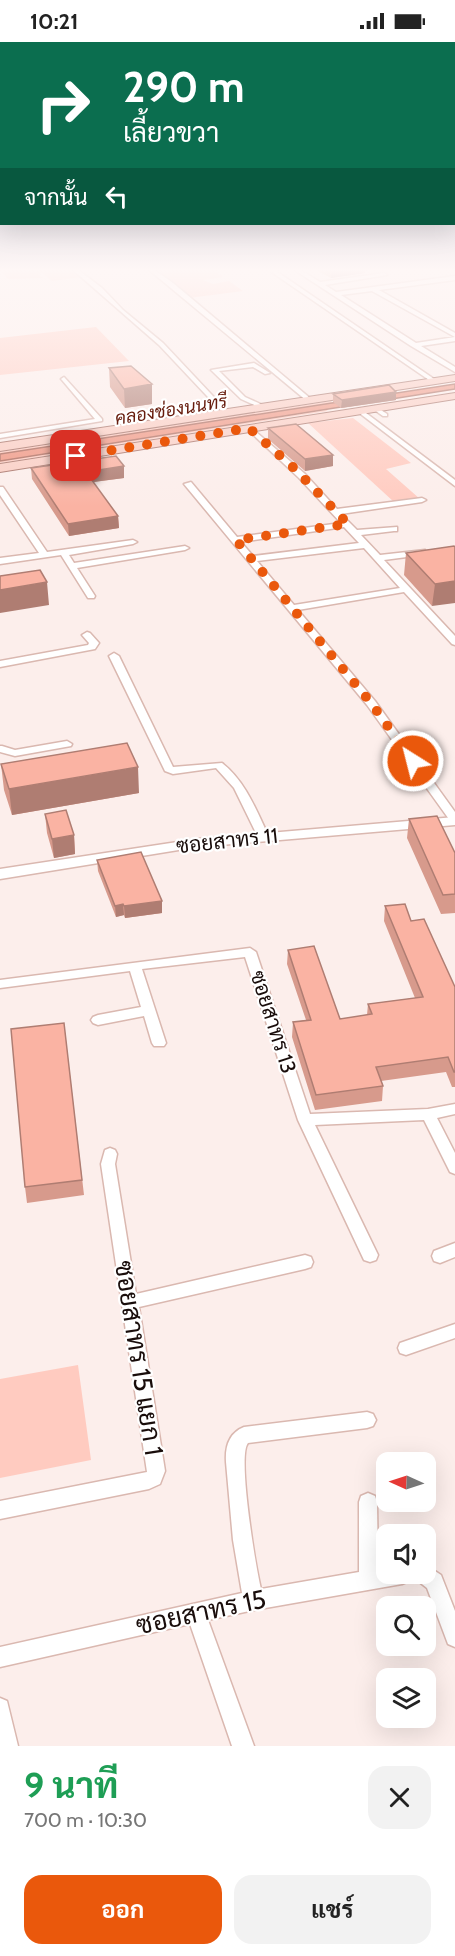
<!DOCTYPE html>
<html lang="th">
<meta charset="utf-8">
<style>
body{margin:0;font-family:Cabin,Sarabun,sans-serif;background:#f2f2f2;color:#222;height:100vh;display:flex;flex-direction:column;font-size:22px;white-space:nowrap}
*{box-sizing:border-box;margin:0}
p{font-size:20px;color:#767676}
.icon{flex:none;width:33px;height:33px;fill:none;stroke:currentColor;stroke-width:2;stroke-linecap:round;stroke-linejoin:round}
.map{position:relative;height:1704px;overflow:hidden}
.drawer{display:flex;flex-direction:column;background:#fff;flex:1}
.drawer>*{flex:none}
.top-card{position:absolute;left:0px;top:0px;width:456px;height:183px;box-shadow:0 6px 24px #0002;background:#0b6e4f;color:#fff;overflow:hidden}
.needle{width:39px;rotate:273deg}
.fabs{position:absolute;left:376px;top:1410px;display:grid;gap:12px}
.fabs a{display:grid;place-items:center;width:60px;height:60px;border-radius:12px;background:#fff;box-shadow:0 6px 24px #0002;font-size:30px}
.pin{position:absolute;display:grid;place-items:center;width:51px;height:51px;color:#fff;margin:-26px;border-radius:12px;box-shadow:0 3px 9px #0006}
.me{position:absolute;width:66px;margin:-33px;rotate:324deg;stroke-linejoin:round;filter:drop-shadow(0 0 4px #0008)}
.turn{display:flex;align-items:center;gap:21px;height:126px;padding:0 24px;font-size:27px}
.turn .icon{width:78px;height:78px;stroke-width:2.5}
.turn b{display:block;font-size:42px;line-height:51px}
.then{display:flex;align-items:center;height:57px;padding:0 24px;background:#0003;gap:12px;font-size:22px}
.round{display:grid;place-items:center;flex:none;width:63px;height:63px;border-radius:18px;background:#f2f2f2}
.head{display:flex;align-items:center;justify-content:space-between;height:102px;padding:0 24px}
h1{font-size:36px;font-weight:700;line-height:45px;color:#1e9e55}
.cta{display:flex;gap:12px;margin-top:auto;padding:12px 24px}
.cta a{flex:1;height:69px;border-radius:18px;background:#ea580c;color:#fff;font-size:24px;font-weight:700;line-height:69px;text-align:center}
.cta a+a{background:#f2f2f2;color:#222}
.status{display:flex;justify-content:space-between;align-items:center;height:42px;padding:0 30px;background:#fff;direction:ltr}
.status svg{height:16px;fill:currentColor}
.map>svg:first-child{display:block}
.green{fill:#ffcbc0}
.water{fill:#ef9885;stroke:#af6e60;stroke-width:1.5}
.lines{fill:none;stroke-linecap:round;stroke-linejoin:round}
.minor-casing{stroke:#dab8b0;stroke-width:3}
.tertiary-casing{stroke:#dab8b0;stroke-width:3}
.primary-casing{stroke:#a9756a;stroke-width:2}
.minor{fill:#fff;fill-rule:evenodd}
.tertiary{fill:#fff;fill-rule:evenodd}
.primary{fill:#facec4;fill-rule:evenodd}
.wall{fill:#d79a8c}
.shaded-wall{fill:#af7d72}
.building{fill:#fab3a3;stroke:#af7d72;stroke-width:1.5}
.route{stroke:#ea580c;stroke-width:10;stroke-dasharray:0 18}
.labels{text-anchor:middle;stroke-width:4.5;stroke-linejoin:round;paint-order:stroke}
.far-water-label{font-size:18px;font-style:italic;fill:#661b0c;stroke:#fff}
.street-label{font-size:21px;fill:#190d0b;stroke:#fff}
.near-street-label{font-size:26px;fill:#190d0b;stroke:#fff}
</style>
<div class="status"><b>10:21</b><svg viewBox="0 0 49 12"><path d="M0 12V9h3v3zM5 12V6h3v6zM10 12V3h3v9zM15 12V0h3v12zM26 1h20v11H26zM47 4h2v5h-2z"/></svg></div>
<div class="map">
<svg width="455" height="1704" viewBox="0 0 455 1704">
<rect width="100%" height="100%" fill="#fceeeb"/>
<!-- green -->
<path class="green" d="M20 227 22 229H39L37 227H72L82 235 52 239 42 231 38 232 43 236 8 237 1 229Z
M153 227H212L223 235 203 238 213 242 229 239 243 249 189 256Z
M96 285 129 319 0 333V296Z
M331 359 333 361 0 412V410Z
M326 368 328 369 0 421V419Z
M353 376 411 421 386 427 420 457 394 460 308 381Z
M78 1323 91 1418 0 1436V1337Z"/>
<!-- water -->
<path class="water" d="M455 342V347L0 419V412Z"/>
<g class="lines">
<defs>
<path id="minor" d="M72 227H77L102 246 123 268 163 301 227 369V371H223L159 303Z
M148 227H153L173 241 311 357V359H307Z
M267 227H273L437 339 432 340Z
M293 227H299L320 240 384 231 387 233 325 243 336 250 455 234V238L379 248 455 291V295L372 249 341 253 416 301 455 295V299L421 304 455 325V330L411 304Z
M254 321 270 331 265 332 253 325 219 329 245 355 265 364V366L263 367 241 357 211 328Z
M64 335 102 377V379L0 396V392L95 377 62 338 61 337Z
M375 364 387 372V374H383L373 367V365Z
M358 368H362L455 438V444L358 370Z
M249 384 305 432 337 467 422 456 426 458 422 460 341 472 357 488 397 485V489H394L361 493 380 513 425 508V512L422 513 384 518 455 594V603L452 602 404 550 298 568 375 659 455 770V781L451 780 367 663 184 442 191 440 237 495 341 481 299 436 247 387 245 386ZM344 485 359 501 253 514 241 500ZM364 506 400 546 294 563 257 519Z
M0 445H3L47 510 133 498 137 500 133 502 69 513 74 521 185 504 189 506 185 508 77 526 95 554 94 556H88L61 513 0 522V516L39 511 0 453Z
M87 590 90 591 99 601 95 607 0 625V619L88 603 89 601 82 593Z
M114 611 119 614 173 725 222 721C246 740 256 768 269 795L267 797H259L234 746 216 726 173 732 165 729 109 614Z
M67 699 72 702 71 704 15 714 0 710V704H2L15 708Z
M250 906 256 910 310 1072 428 1067 455 1062V1072L437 1076 455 1111V1132L450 1130 424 1078 315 1083 378 1213 376 1218 370 1220 364 1218 298 1078 245 915 142 927 166 1001 164 1004H154L152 1001 144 974 98 983 93 981 91 978 93 975 98 973 141 965 130 929 0 946V938Z
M110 1106 115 1108 117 1112 115 1122 136 1252 305 1213 311 1215 313 1220 311 1225 305 1227 139 1265 165 1429 160 1442 149 1447 0 1477V1459L147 1430 101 1122 105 1108Z
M455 1201V1215L440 1221 434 1219 432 1214 434 1209Z
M455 1282V1296L406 1313 400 1311 398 1306 400 1301Z
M367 1370 373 1372 376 1378 373 1384 367 1386 248 1401C237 1414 256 1526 261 1547L359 1530V1460L361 1454 368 1451 375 1454 377 1460 378 1527 387 1525V1532H412L409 1539 402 1542 254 1568 208 1578 254 1704H232L190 1582 0 1625V1605L242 1551 233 1498 226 1420C225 1405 229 1391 244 1385Z
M426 1523 441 1533 455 1569V1605L448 1602 427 1546 418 1539 415 1532H426Z
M0 1656 7 1659 18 1704H0Z"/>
<path id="tertiary" d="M455 775V783L197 805 0 837V827L197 797Z"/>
<path id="primary" d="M455 333V339L0 409V401Z
M455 351V357L0 430V422Z"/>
</defs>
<!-- minor casing -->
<use href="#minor" class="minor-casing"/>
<!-- tertiary casing -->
<use href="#tertiary" class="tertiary-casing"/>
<!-- primary casing -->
<use href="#primary" class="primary-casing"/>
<!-- minor -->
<use href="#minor" class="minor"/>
<!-- tertiary -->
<use href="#tertiary" class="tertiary"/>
<!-- primary -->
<use href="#primary" class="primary"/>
</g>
<!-- wall -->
<path class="wall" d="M314 227H371L370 228 365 229V231L331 236Z
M109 326 152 342V362L125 366 110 345Z
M333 352 396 358 341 366 333 360Z
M268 386 333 413V424L305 429 268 397Z
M124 424V436L93 440 118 474 119 486 69 494 32 437 31 426Z
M454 504 432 564 404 533 406 511Z
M1 722 139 751 12 773 4 748Z
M45 772 74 793 75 812 54 816 47 791Z
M409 777 455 811V871L441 872 407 796Z
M97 818 162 859V871L125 876 124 873 116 875 98 829Z
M385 864 411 879 455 945V1045H452L446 1030 381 1039 383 1044 382 1059 315 1068 292 995 293 980 306 978 287 922 288 908 340 977 367 973 368 962 415 956 384 879Z
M64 981 84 1153 27 1161 25 1145Z"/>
<!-- shaded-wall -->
<path class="shaded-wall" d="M331 227H371L370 228 365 229V231L331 236Z
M152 342V362L125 366 124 347Z
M396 350V358L341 366 342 358Z
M333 413V424L305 429V417Z
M124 424V436L86 441V430Z
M118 474 119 486 69 494 68 482Z
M455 539V561L432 564 435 542Z
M47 540 49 563 0 571V548Z
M138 725 139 751 12 773 9 747Z
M74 793 75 812 54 816 52 797Z
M162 859V871L125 876 124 864Z
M123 862 124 873 116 875 115 864Z"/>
<!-- building -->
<path class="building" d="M131 324 152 342 124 347 109 326Z
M389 343 396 350 342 358 333 352Z
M296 382 333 413 305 417 268 386Z
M116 414 124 424 86 430 118 474 68 482 31 426Z
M454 504 455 505V539L435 542 406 511Z
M40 528 47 540 0 548V534Z
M127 701 138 725 9 747 1 722Z
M66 768 74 793 52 797 45 772Z
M437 774 455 811V852L443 853 409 777Z
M141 810 162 859 124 864 123 862 115 864 97 818Z
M405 862 411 879 424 877 455 945V1030H454L448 1015 376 1025 383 1044 316 1053 293 980 311 978 288 908 314 904 340 977 372 972 368 962 423 955 385 864Z
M64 981 82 1138 25 1145 11 987Z"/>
<!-- sky -->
<linearGradient id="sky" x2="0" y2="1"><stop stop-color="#aba9c0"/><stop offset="0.49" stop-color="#fef7f6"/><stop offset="1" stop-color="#fef7f6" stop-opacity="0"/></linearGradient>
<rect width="455" height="465" fill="url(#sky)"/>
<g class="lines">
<!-- route -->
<path class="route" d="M76 414 249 386 295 427 348 482 236 498 371 661 413 719"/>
</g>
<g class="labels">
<!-- far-water labels -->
<g class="far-water-label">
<text transform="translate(171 368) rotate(-9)" y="6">คลองช่องนนทรี</text>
</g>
<!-- street labels -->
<g class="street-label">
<text transform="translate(227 799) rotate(-6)" y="7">ซอยสาทร 11</text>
<text transform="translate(273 980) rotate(72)" y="7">ซอยสาทร 13</text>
</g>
<!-- near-street labels -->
<g class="near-street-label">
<text transform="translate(139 1316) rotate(81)" y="9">ซอยสาทร 15 แยก 1</text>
<text transform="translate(201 1570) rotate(-12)" y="9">ซอยสาทร 15</text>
</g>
</g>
</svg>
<div class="fabs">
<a><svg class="needle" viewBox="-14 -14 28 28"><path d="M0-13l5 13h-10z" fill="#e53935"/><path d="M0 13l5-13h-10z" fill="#767676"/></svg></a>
<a><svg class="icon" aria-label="sound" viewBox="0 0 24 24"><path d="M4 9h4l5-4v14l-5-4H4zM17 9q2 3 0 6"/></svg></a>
<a><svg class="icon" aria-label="search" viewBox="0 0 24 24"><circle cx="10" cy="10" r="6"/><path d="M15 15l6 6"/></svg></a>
<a><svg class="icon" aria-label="layers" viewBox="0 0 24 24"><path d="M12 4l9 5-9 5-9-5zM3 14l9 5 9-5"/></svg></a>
</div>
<div class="pin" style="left:76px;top:414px;background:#d93025"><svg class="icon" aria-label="arrive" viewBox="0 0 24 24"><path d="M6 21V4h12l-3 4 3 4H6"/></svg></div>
<svg class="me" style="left:413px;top:719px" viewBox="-20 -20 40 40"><circle r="17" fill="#ea580c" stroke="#fff" stroke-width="3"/><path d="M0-11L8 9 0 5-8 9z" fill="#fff"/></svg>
<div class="top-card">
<div class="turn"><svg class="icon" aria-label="right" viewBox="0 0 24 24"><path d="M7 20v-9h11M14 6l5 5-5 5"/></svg><div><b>290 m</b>เลี้ยวขวา</div></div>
<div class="then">จากนั้น<svg class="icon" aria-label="left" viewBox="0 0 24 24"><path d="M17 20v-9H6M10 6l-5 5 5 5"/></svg></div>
</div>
</div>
<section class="drawer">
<div class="head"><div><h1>9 นาที</h1><p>700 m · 10:30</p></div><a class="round"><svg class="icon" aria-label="close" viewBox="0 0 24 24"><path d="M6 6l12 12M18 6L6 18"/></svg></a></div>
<div class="cta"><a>ออก</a><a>แชร์</a></div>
</section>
